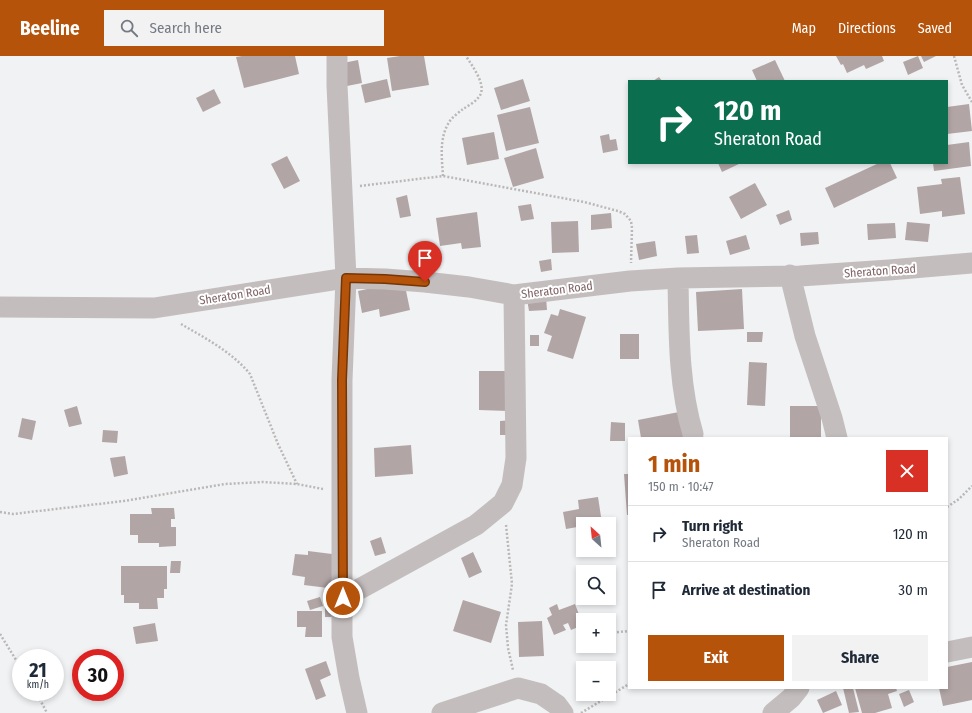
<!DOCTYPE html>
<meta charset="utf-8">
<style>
body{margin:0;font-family:"Fira Sans Condensed",sans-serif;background:#f2f2f3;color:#1f2937;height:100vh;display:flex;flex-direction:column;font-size:15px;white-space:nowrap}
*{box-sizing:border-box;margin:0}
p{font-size:13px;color:#747a83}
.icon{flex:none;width:22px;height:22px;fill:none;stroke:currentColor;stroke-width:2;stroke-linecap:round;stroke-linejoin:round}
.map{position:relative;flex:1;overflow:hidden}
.sheet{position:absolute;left:628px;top:381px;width:320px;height:252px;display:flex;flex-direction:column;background:#fff;border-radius:0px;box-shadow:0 2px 6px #0003}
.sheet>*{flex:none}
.top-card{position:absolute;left:628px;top:24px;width:320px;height:84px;border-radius:0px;box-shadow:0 2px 6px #0003;background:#0b6e4f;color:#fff;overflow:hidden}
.needle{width:26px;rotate:333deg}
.controls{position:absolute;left:576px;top:461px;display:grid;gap:8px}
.controls a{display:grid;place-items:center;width:40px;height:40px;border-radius:0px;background:#fff;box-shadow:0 2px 6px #0003;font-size:20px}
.speed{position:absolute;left:12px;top:593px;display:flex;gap:8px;font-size:20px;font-weight:700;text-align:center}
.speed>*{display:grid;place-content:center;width:52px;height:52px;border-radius:50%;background:#fff;box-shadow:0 2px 6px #0003;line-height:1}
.speed small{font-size:10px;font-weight:400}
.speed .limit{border:6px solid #d22;background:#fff;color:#111}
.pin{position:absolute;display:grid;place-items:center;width:34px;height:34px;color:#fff;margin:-41px -17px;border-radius:50% 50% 50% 0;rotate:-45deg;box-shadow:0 0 4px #0007}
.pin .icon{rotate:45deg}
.me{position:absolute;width:44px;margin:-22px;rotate:0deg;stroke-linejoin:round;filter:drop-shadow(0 0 3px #0008)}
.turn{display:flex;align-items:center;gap:14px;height:84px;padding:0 20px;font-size:18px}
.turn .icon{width:52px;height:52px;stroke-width:2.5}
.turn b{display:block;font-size:28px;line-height:34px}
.round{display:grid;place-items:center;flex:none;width:42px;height:42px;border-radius:0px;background:#f2f2f3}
.overview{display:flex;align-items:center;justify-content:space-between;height:68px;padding:0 20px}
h1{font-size:24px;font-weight:700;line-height:30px;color:#b45309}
.cta{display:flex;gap:8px;margin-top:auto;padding:8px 20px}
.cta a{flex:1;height:46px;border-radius:0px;background:#b45309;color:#fff;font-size:16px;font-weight:700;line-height:46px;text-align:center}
.cta a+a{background:#f2f2f3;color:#1f2937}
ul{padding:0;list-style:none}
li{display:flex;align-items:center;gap:12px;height:56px;padding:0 20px;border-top:1px solid #e0e1e3}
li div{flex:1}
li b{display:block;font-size:15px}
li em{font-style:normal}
header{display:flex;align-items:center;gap:24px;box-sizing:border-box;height:56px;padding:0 20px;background:#b45309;color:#fff}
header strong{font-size:19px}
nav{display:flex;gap:22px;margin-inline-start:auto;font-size:14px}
.search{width:280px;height:36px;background:#f2f2f3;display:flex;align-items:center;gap:10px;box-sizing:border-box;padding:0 14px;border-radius:0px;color:#747a83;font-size:15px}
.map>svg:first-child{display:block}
.building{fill:#b2a5a6}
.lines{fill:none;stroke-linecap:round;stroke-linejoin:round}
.path{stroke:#bcb7b7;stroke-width:2.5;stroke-dasharray:2 2;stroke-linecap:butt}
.street{stroke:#c4bdbd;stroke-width:21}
.route-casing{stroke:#753606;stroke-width:10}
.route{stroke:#b45309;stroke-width:7}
.labels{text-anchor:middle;stroke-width:4;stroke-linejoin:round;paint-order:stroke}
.street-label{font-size:12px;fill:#806466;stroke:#fff}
</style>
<header>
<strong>Beeline</strong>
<div class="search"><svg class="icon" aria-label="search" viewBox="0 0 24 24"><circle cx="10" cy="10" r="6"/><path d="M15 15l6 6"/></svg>Search here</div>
<nav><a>Map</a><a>Directions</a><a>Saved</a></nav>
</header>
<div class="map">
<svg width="972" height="657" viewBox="0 0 972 657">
<rect width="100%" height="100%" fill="#f0f2f4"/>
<!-- building -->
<path class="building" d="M242 0H295L299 18 244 32 236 1Z
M400 0H424L429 29 392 35 387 2Z
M836 0H882L884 5 866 13 864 9 847 17 843 8 841 9Z
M918 0 923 12 908 19 903 6Z
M921 0H936L924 6Z
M358 4 362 27 347 30 343 7Z
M775 4 785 25H757L752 14Z
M659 21 662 25H653Z
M387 23 391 41 365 47 361 29Z
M523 23 530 45 501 54 494 32Z
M214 33 221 47 203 56 196 42Z
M969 48 972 75 947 78V51Z
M530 51 539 87 506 95 497 59Z
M494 76 499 103 467 109 462 82Z
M609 78 610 84 616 83 618 94 603 97 600 80Z
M969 86 971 110 934 115 933 107H947V89Z
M536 92 544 122 513 131 504 102Z
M287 100 300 125 284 133 271 108Z
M718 107H741L722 116Z
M879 107H890L897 122 834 152 825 132Z
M960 121 965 158 942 161V155L920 158 917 131 942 128 941 123Z
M755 127 767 149 741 163 729 141Z
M407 139 411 160 400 162 396 142Z
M531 148 534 163 521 165 518 150Z
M789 154 792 164 780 169 776 159Z
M477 156 481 191 462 193 461 187 440 190 436 162Z
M611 157 612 172 591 174V159Z
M578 165 579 196 552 197 551 166Z
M907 166 930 168 928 186 905 184Z
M895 167 896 182 868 184 867 168Z
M818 176 819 188 801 190 800 177Z
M697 179 699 197 687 198 685 180Z
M746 179 750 193 730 199 726 185Z
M655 185 657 200 639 204 636 188Z
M551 203 552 214 541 216 539 205Z
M404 225 410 254 380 261 379 253 362 257 358 235Z
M742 233 744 273 698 275 696 236Z
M546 241 547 254 529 255 527 243Z
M560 253 586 261 573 303 547 295 552 280 544 277 551 258 558 260Z
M747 276H763L762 286H747Z
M620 278H639V303H620Z
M530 279H539V290H530Z
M749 306 767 307 765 350 747 349Z
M479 315H509L508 355 479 354Z
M77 350 82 368 69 371 64 354Z
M790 350H821V382H790Z
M679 356 685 382H641L638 364Z
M22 362 36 365 32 384 18 381Z
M514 364V379H500V365Z
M611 366 625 367V385H610Z
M103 374 118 375 117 387 102 386Z
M411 389 413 418 375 421 374 392Z
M125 400 128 418 114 421 110 402Z
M624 418H629V459H627Z
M598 441 602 467 583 468V470L566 473 563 456 579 453 578 444Z
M151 452H174L175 463H171V471H176V490L159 491V487H138V479H130V458H152Z
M381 481 386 497 375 500 370 485Z
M308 495 340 499 336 533 304 529 305 521 292 519 295 498 308 499Z
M473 496 482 516 469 522 461 502Z
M171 505H181L180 517H170Z
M121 510H167V533H164V542H157L158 553H139V547H124V539H121Z
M320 541 323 550 310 554 307 545Z
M463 544 501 556 491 587 453 575Z
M325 546H340L339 561H325Z
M557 548 559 554 575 548 583 569 571 574 568 567 563 569 566 574 554 579 547 562 552 559 549 552Z
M297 555H322V581H305L306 571H297Z
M542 565 544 600 519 601 518 566Z
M155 567 158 585 136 588 133 571Z
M326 605 331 619 320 624 326 640 316 644 305 613Z
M972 606V644L943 650 939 632H947V611Z
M843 632H853L859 656 849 657Z
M855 632H896L897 635 888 638 892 652 875 657H862Z
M909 634 914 646 904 651 899 638Z
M836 635 842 649 823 657 817 644Z"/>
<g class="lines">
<!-- path -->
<path class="path" d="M954 0 962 29 972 46
M443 120C442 103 439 84 448 68 451 62 458 57 463 53 468 50 475 46 478 42 489 31 472 10 466 0
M360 130 443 120 584 146 618 155 625 158 631 165 632 172 631 207
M181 268C205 282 232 296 250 318L278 388 297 428
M947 451 959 443 972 430
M0 456 13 458 124 445 225 428 263 426 297 428 323 433
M506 469 512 528 506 569 508 592 513 614
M609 577 629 575
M0 578 21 612
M36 636 47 657
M581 657 629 628"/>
<!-- street -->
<path class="street" d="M337 0V29L346 222 342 324V581L349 622 357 657
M790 219 805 280 832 362 837 382
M678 222C679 275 678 327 693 378
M0 251 154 252 346 222 385 223 425 226 469 231 514 239 630 225 678 222 800 220 889 214 972 207
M343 542 476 469 503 447 512 429 516 402 514 239
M947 596 972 591
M442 657 518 632 541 638 557 649 563 657
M773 657 791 642 799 632"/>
</g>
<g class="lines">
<defs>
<path id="route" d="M343 542 342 324 346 222 385 223 425 226"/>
</defs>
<!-- route casing -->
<use href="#route" class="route-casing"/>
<!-- route -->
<use href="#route" class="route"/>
</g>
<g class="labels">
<!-- street labels -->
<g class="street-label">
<text transform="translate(880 215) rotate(-4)" y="4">Sheraton Road</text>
<text transform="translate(557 234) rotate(-7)" y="4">Sheraton Road</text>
<text transform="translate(235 239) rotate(-9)" y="4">Sheraton Road</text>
</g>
</g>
</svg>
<div class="controls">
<a><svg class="needle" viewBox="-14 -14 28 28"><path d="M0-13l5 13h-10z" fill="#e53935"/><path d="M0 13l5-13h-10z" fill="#747a83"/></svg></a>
<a><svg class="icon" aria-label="search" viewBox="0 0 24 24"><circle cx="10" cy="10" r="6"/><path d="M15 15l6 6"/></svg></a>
<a>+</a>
<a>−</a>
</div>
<div class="speed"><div>21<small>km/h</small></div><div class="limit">30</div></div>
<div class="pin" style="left:425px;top:226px;background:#d93025"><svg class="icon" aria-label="arrive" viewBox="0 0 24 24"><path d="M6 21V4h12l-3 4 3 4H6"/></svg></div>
<svg class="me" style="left:343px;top:542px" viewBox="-20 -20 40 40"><circle r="17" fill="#b45309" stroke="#fff" stroke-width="3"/><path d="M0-11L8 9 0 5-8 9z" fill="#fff"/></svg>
<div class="top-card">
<div class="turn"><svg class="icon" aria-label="right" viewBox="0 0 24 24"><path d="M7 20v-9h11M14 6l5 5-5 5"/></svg><div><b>120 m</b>Sheraton Road</div></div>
</div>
<section class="sheet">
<div class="overview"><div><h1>1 min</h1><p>150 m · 10:47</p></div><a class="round" style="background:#d93025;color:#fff"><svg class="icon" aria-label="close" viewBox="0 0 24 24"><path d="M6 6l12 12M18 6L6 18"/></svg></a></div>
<ul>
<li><svg class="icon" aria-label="right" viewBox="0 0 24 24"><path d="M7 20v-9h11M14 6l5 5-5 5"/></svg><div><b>Turn right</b><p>Sheraton Road</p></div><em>120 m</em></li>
<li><svg class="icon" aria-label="arrive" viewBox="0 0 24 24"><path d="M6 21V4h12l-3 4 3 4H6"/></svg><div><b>Arrive at destination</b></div><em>30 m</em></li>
</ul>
<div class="cta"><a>Exit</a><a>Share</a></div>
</section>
</div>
